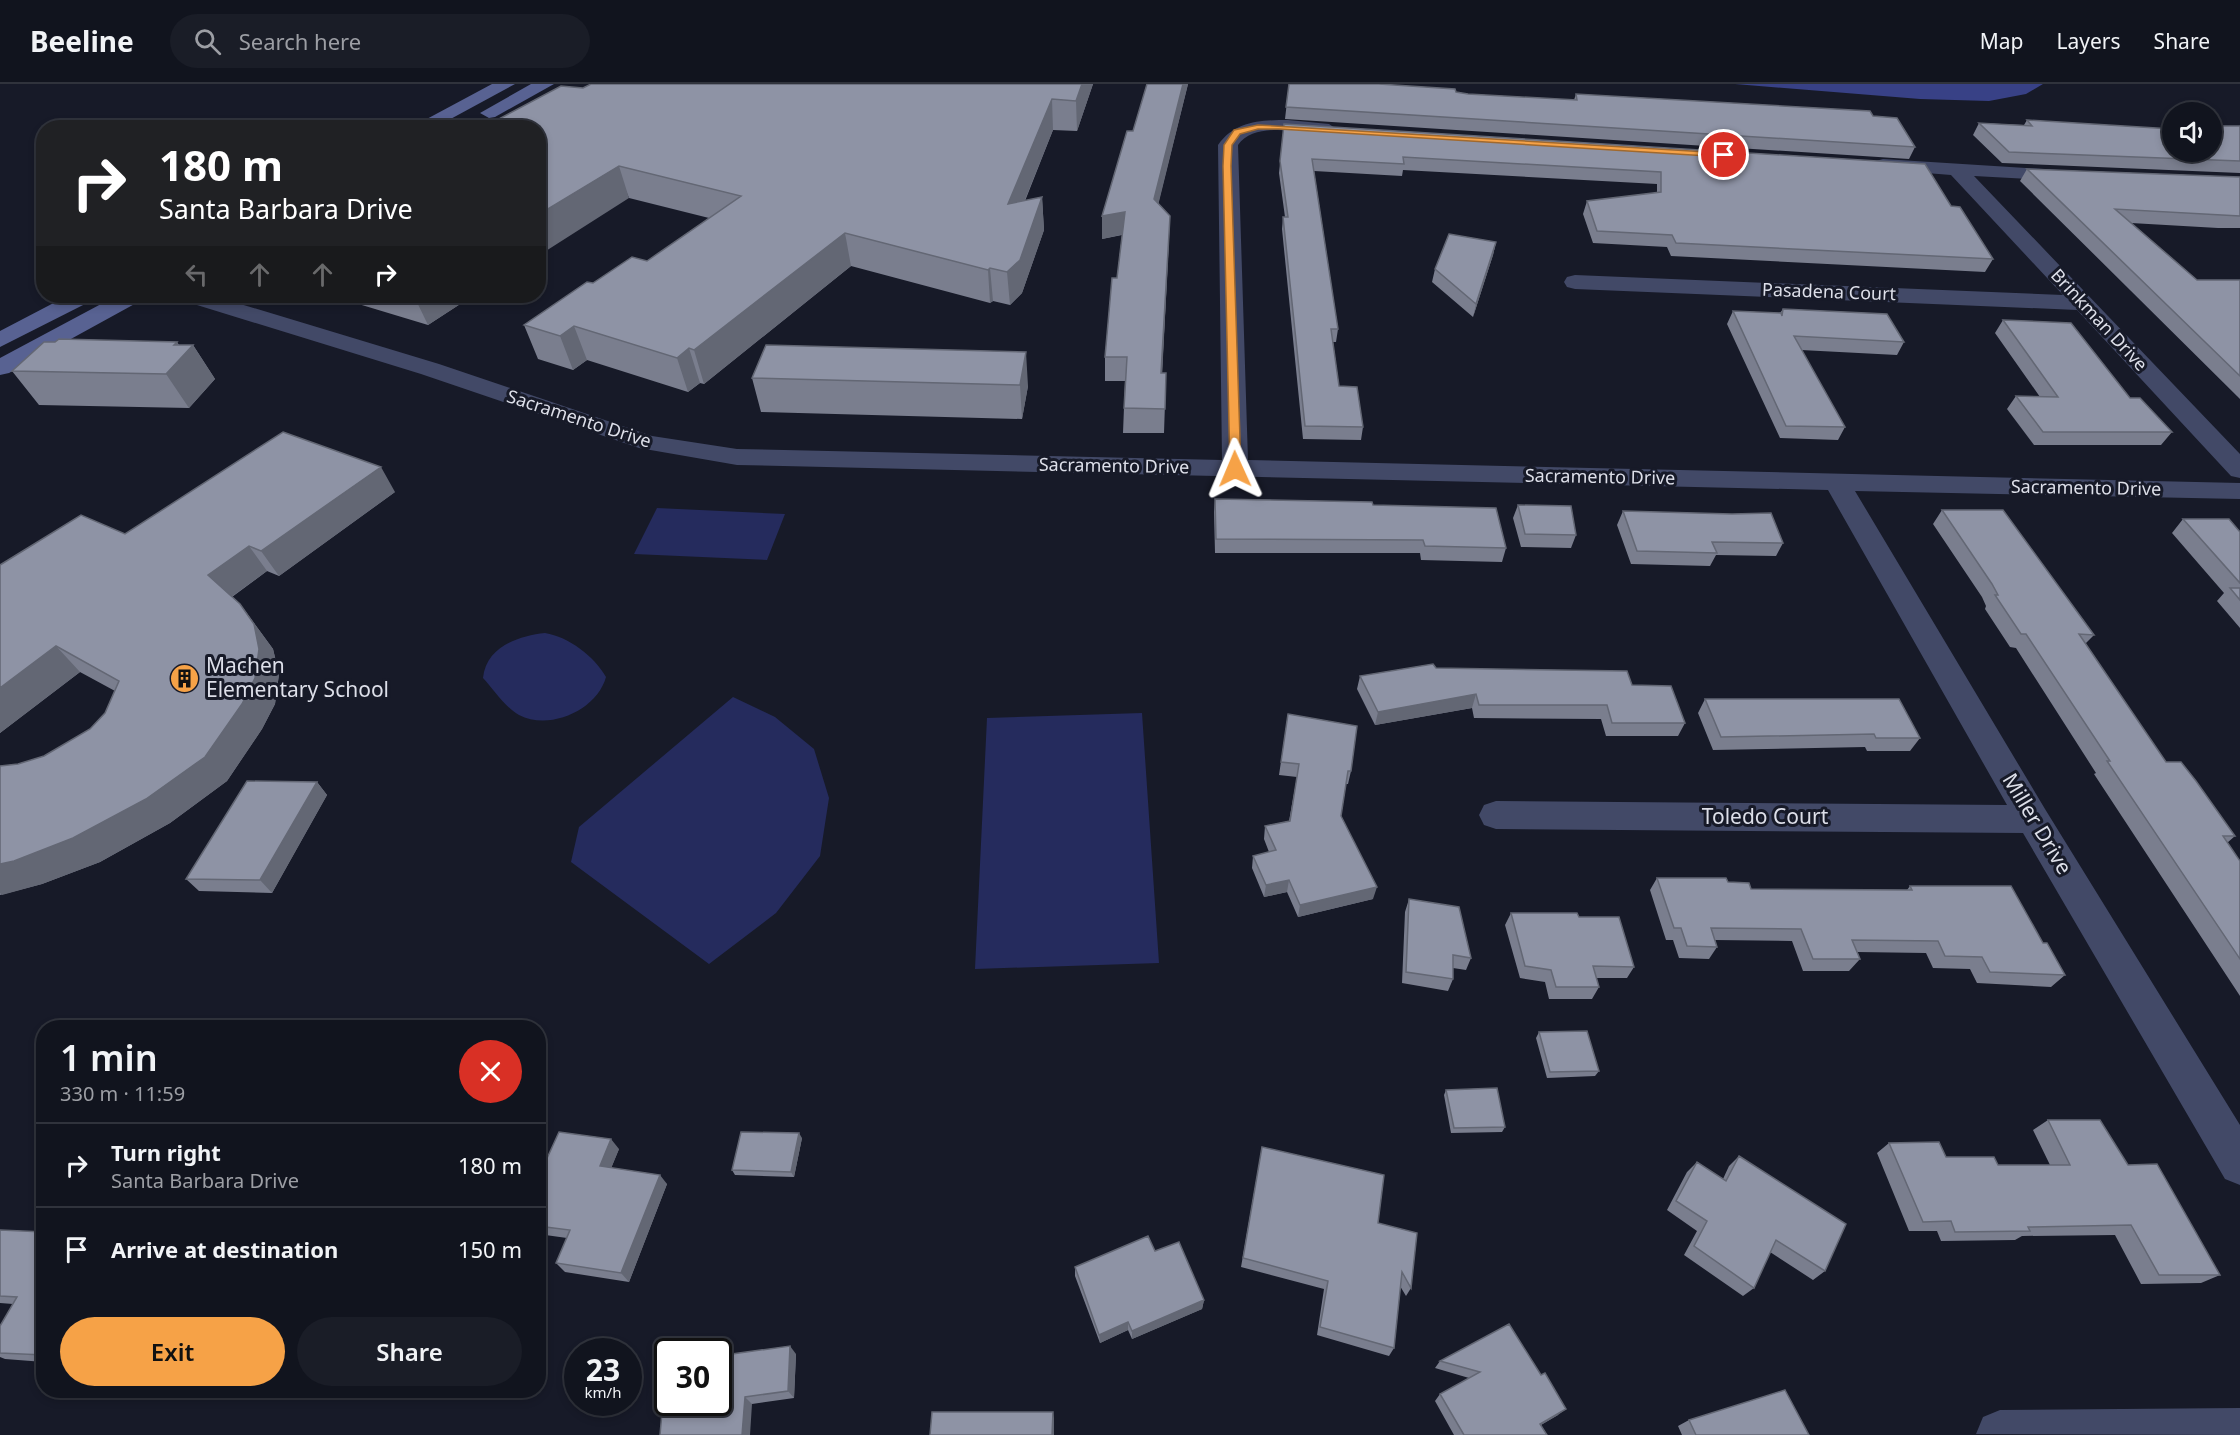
<!DOCTYPE html>
<meta charset="utf-8">
<style>
body{margin:0;font-family:"Noto Sans",sans-serif;background:#1a1d27;color:#f1f3f6;height:100vh;display:flex;flex-direction:column;font-size:22px;white-space:nowrap}
*{box-sizing:border-box;margin:0}
p{font-size:20px;color:#9c9ea4}
.icon{flex:none;width:33px;height:33px;fill:none;stroke:currentColor;stroke-width:2;stroke-linecap:round;stroke-linejoin:round}
.map{position:relative;flex:1;overflow:hidden}
.panel{position:absolute;left:36px;top:936px;width:510px;height:378px;display:flex;flex-direction:column;background:#11141e;border-radius:24px;box-shadow:0 3px 9px #0003,0 0 0 2px #30333c}
.panel>*{flex:none}
.hud{position:absolute;left:36px;top:36px;width:510px;height:183px;border-radius:24px;box-shadow:0 3px 9px #0003,0 0 0 2px #30333c;background:#202124;color:#fff;overflow:hidden}
.buttons{position:absolute;left:2162px;top:18px;display:grid;gap:12px}
.buttons a{display:grid;place-items:center;width:60px;height:60px;border-radius:50%;background:#11141e;box-shadow:0 3px 9px #0003,0 0 0 2px #30333c;font-size:30px}
.speed{position:absolute;left:564px;top:1254px;display:flex;gap:12px;font-size:30px;font-weight:700;text-align:center}
.speed>*{display:grid;place-content:center;width:78px;height:78px;border-radius:50%;background:#11141e;box-shadow:0 3px 9px #0003,0 0 0 2px #30333c;line-height:1}
.speed small{font-size:15px;font-weight:400}
.speed .limit{border:3px solid #111;border-radius:9px;background:#fff;color:#111}
.pin{position:absolute;display:grid;place-items:center;width:51px;height:51px;color:#fff;margin:-26px;border:3px solid #fff;border-radius:50%;box-shadow:0 2px 6px #0007}
.me{position:absolute;width:66px;margin:-33px;rotate:359deg;stroke-linejoin:round;filter:drop-shadow(0 0 4px #0008)}
.turn{display:flex;align-items:center;gap:21px;height:126px;padding:0 24px;font-size:27px}
.turn .icon{width:78px;height:78px;stroke-width:2.5}
.turn b{display:block;font-size:42px;line-height:51px}
.lanes{display:flex;align-items:center;height:57px;padding:0 24px;background:#0003;justify-content:center;gap:30px;direction:ltr}
.lanes .off{opacity:.35}
.round{display:grid;place-items:center;flex:none;width:63px;height:63px;border-radius:32px;background:#1a1d27}
.overview{display:flex;align-items:center;justify-content:space-between;height:102px;padding:0 24px}
h1{font-size:36px;font-weight:600;line-height:45px}
.button{display:flex;gap:12px;margin-top:auto;padding:12px 24px}
.button a{flex:1;height:69px;border-radius:36px;background:#f6a247;color:#111;font-size:24px;font-weight:600;line-height:69px;text-align:center}
.button a+a{background:#1a1d27;color:#f1f3f6}
ul{padding:0;list-style:none}
li{display:flex;align-items:center;gap:18px;height:84px;padding:0 24px;border-top:2px solid #30333c}
li div{flex:1}
li b{display:block;font-size:22px}
li em{font-style:normal}
header{display:flex;align-items:center;gap:36px;box-sizing:border-box;height:84px;padding:0 30px;background:#11141e;border-bottom:2px solid #30333c}
header strong{font-size:28px}
nav{display:flex;gap:33px;margin-inline-start:auto;font-size:21px}
.search{width:420px;height:54px;background:#1a1d27;display:flex;align-items:center;gap:15px;box-sizing:border-box;padding:0 21px;border-radius:33px;color:#9c9ea4;font-size:22px}
.map>svg:first-child{display:block}
.green{fill:#252b5d}
.forest{fill:#384186}
.lines{fill:none;stroke-linecap:round;stroke-linejoin:round}
.street{fill:#424967;fill-rule:evenodd}
.secondary{fill:#586292;fill-rule:evenodd}
.wall{fill:#7a7e8e}
.shaded-wall{fill:#636774}
.building{fill:#8e93a5;stroke:#636774;stroke-width:1.5}
.route{fill:#f6a247;stroke:#a0692e;stroke-width:1.5}
.labels{text-anchor:middle;stroke-width:6;stroke-linejoin:round;paint-order:stroke}
.far-street-label{font-size:18px;fill:#dddfe9;stroke:#171a28}
.poi-label{font-size:21px;fill:#dddfe9;stroke:#171a28;text-anchor:start}
.street-label{font-size:21px;fill:#dddfe9;stroke:#171a28}
</style>
<header>
<strong>Beeline</strong>
<div class="search"><svg class="icon" aria-label="search" viewBox="0 0 24 24"><circle cx="10" cy="10" r="6"/><path d="M15 15l6 6"/></svg>Search here</div>
<nav><a>Map</a><a>Layers</a><a>Share</a></nav>
</header>
<div class="map">
<svg width="2240" height="1351" viewBox="0 0 2240 1351">
<rect width="100%" height="100%" fill="#171a28"/>
<!-- green -->
<path class="green" d="M657 424 785 430 767 476 634 470Z
M545 549C569 553 594 572 606 593 597 626 550 647 519 631 506 624 493 605 483 594 486 563 518 552 545 549Z
M733 613 775 633 814 665 829 714 820 772 776 829 709 880 571 778 579 743Z
M1142 629 1159 879 975 885 987 634Z"/>
<!-- forest -->
<path class="forest" d="M1735 0H2043L2026 10 1989 17 1920 15Z"/>
<g class="lines">
<!-- street -->
<path class="street" d="M1288 36 1329 40 1338 46 1329 52C1303 49 1256 36 1238 61L1248 376 2240 399V415L1855 407 2045 725 2240 1041V1101L2225 1095 2023 749 1496 745 1484 741 1479 731 1484 721 1496 717 2007 721 1828 406 737 381 639 364 421 290 184 217 181 212H214L439 280 652 352 737 365 1222 376 1218 61C1235 37 1260 36 1288 36Z
M1883 75 2075 87 2078 91 2075 95 2068 97 1974 92 2240 370V394L2231 392 2077 226 1575 205 1567 203 1564 198 1567 193 1575 191 2063 211 1951 91 1876 85 1873 81 1876 77Z
M2240 1324V1351L1976 1350 1983 1333 2000 1326Z"/>
<!-- secondary -->
<path class="secondary" d="M492 0H515L434 44H410Z
M531 0H554L495 33 489 34 480 29Z
M67 212H94L91 217 0 263V247Z
M116 212H143L140 217 9 289 0 291V274Z"/>
</g>
<!-- wall -->
<path class="wall" d="M1093 0 1077 47 1053 46 1025 117 1042 113 1044 146 1022 209 1010 221 993 217 990 219 851 182 704 300 700 299 688 308 587 276 573 286 538 275 524 241 593 199 647 177 709 134 629 114 583 4Z
M1147 0H1188L1158 120 1169 155 1162 289H1166L1164 349H1123L1125 297H1105V273L1117 194 1122 151 1102 155V132L1133 47Z
M1289 0 1456 8 1468 10 1574 16 1576 10 1873 32 1915 63 1909 75 1285 35Z
M2027 36 2172 68 2240 42V89L2002 79 1973 51 1979 39 2024 41Z
M1284 40 1951 122 1993 175 1985 188 1671 172 1667 163 1593 159 1583 130 1587 117 1657 109V100L1403 86 1402 92 1314 87 1338 245 1336 258H1333L1339 302 1363 343 1361 356 1303 355 1282 145 1283 133H1285L1279 89Z
M2027 85 2240 93V144H2218L2131 139 2197 196H2240V315L2020 97Z
M1496 158 1493 171 1473 233 1432 198 1435 185Z
M332 212H482L477 215 471 213 428 241Z
M1783 225 1904 258 1897 271 1801 266 1845 343 1838 356 1780 354 1727 240 1733 227 1780 229Z
M2003 236 2130 314 2172 348 2161 361H2034L2007 325 2016 312 2040 313 1995 249Z
M177 258 179 261H193L215 295 189 324 39 321 12 287Z
M766 261 1028 302 1022 335 761 328 752 294Z
M395 408 279 492 267 487 232 513 240 520 273 565 279 590 275 620 262 645 227 697 170 739 100 778 42 800 0 811V682L18 680 44 672 90 645 105 629 115 607 80 588 0 649V481L125 450Z
M1215 415 1373 421 1506 464 1502 478 1421 476 1420 469H1215L1214 428Z
M1518 421 1576 451 1571 464 1521 463 1513 434Z
M1942 426 2094 551 2085 560 2166 678 2235 752 2227 759 2240 777V912L2094 690 2096 689 2016 564 2010 563 1985 525 1986 522 1982 513 1933 440Z
M1623 427 1783 459 1776 472 1716 471 1710 482 1631 480 1617 441Z
M2183 435 2240 448V544L2217 517 2224 509 2172 449Z
M1436 584 1632 601 1685 639 1678 652H1606L1601 635 1474 634 1472 624 1375 641 1357 605 1360 592Z
M1705 615 1920 654 1910 667H1867L1865 663 1713 666 1698 629Z
M1288 630 1351 687 1348 700H1346L1341 732 1373 815 1298 833 1287 808 1264 813 1252 784 1253 772 1269 768 1264 755 1265 742 1289 737 1297 693 1279 691Z
M317 698 327 711 272 809 199 807 186 795Z
M1657 794 1728 798 1751 805 1907 806 1910 802 2043 859 2065 891 2051 903 1977 899 1970 885 1933 884 1926 869 1857 868 1860 875 1849 887H1803L1792 857 1715 856 1717 863 1709 875 1679 874 1673 856H1666L1650 806Z
M1409 815 1471 874 1466 886 1453 884V895L1448 907 1402 899 1405 828Z
M1511 829 1634 883 1627 894H1596L1599 903 1592 915H1549L1545 898 1520 894 1505 841Z
M1539 948 1599 987 1595 992 1547 994 1536 954Z
M1446 1006 1505 1043 1502 1048 1451 1049 1444 1011Z
M2048 1036 2128 1081 2220 1191 2201 1199 2141 1200 2115 1151 2022 1152 2015 1156 1941 1157 1937 1147H1909L1877 1069 1889 1059 1946 1073 1998 1081H2050L2033 1046Z
M802 1054 794 1093 735 1091 732 1086Z
M1262 1063 1378 1139 1411 1204 1406 1212 1400 1202 1394 1264 1389 1272 1317 1251 1324 1205 1241 1183Z
M619 1065 611 1084 667 1100 629 1198 565 1188 556 1179 567 1154 538 1150V1094Z
M1739 1072 1825 1187 1813 1196 1770 1168 1754 1204 1743 1212 1684 1171 1697 1147 1667 1126 1687 1088 1697 1078 1723 1095 1729 1082Z
M0 1146 44 1148V1278L5 1275 0 1273V1242L13 1220 0 1219Z
M1075 1183 1204 1216 1202 1225 1132 1255 1128 1246 1100 1259 1075 1192Z
M1509 1240 1558 1331 1541 1341 1547 1351H1454L1435 1317 1440 1310 1469 1294 1435 1284 1440 1277Z
M796 1270 794 1314 752 1320 668 1318Z
M1689 1336 1809 1351H1682L1678 1342Z"/>
<!-- shaded-wall -->
<path class="shaded-wall" d="M1082 0H1093L1077 47 1076 17Z
M1183 0H1188L1154 138V115Z
M1052 15 1053 46 1010 153 1008 120Z
M619 82 629 114 538 172V131Z
M1042 113 1044 146 1022 209 1010 221 1007 188Z
M1125 128V150L1102 155V132Z
M1170 132 1169 155 1161 313V289Z
M845 149 851 182 704 300 694 266Z
M1496 158 1493 171 1473 233 1476 220Z
M990 184 993 217 990 219 988 186Z
M414 212H471V213L428 241Z
M475 212H482L477 215Z
M574 242 587 276 573 286 560 252Z
M177 258 185 270 193 261 215 295 189 324 166 290 174 261Z
M689 264 700 299 688 308 677 274Z
M1026 268 1028 302 1022 335 1020 301Z
M381 383 395 408 279 492 261 467Z
M249 462 267 487 227 516 208 491Z
M240 520 273 565 279 590 275 620 262 645 227 697 170 739 100 778 42 800 2 811 0 809V780Z
M56 562 80 588 0 649V604Z
M1476 610 1472 624 1375 641 1378 628Z
M317 698 327 711 272 809 260 796Z
M1289 796 1287 808 1264 813 1266 801Z
M1377 803 1373 815 1298 833 1300 821Z
M799 1049 802 1054 794 1093 791 1088Z
M611 1055 619 1065 608 1092 600 1082Z
M660 1091 667 1100 629 1198 621 1189Z
M1204 1216 1202 1225 1132 1255V1247Z
M1128 1238V1246L1100 1259 1099 1251Z
M790 1262 796 1270 794 1314 788 1307Z
M745 1313 752 1320 750 1351H742Z
M1566 1325 1558 1331 1532 1346 1540 1340Z
M1053 1328 1054 1334V1351H1052Z"/>
<!-- building -->
<path class="building" d="M591 0H1082L1076 17 1052 15 1008 120 1042 113 1020 176 1007 188 990 184 988 186 845 149 694 266 689 264 677 274 574 242 560 252 524 241 587 198 593 199 632 173 647 177 741 112 619 82 538 131V44H482L561 2 583 4Z
M1147 0H1183L1154 115 1170 132 1161 289H1166L1165 325 1124 324 1127 273H1105L1112 194H1117L1125 128 1102 132 1127 47H1133Z
M1289 0H1379L1455 5 1456 8 1468 10 1577 16 1576 10 1870 27 1873 32 1897 34 1915 63 1286 23Z
M2027 36 2172 45V68H2211V42H2240V77L2009 68 1979 39 2032 42Z
M1284 40 1925 80 1951 122 1960 123 1993 175 1676 159 1672 151 1597 147 1587 117 1661 108V88L1403 73 1404 80 1312 75 1338 245H1331L1339 302 1357 303 1363 343 1305 342 1283 133H1288L1280 77Z
M2027 85 2240 93V132L2115 125 2197 196H2240V292Z
M1449 150 1496 158 1476 220 1435 185Z
M1783 225 1887 230 1904 258 1794 252 1845 343 1786 342 1733 227 1781 229 1782 232Z
M2003 236 2071 239 2130 314H2140L2172 348H2043L2016 312 2058 313Z
M59 255 177 258 174 261H193L166 290 12 287 44 258H55Z
M766 261 1026 268 1020 301 752 294Z
M283 348 381 383 261 467 249 462 208 491 240 520 254 540 259 565 255 594 242 620 205 673 146 715 73 754 14 777 0 780V682L18 680 44 672 90 645 105 629 119 597 56 562 0 604V481L81 431 125 450Z
M1215 415 1372 418 1373 421 1496 424 1506 464 1425 462 1423 456 1216 455Z
M1518 421 1571 422 1576 451 1525 450Z
M1942 426H2003L2094 551 2079 550 2166 678H2181L2196 697 2235 752H2223L2240 777V875L2107 677H2110L2026 550H2021L1995 511H1998L1992 500Z
M1623 427 1732 430 1771 429 1783 459 1712 458 1717 469 1637 467Z
M2183 435H2229L2240 448V499Z
M2230 504H2240V516Z
M1433 580 1436 584 1627 587 1632 601 1671 602 1685 639H1612L1607 621H1479L1476 610 1378 628 1360 592Z
M1705 615H1899L1920 654H1876L1874 650 1721 653Z
M1288 630 1357 642 1351 687H1348L1341 732 1377 803 1300 821 1289 796 1266 801 1253 772 1276 766 1265 742 1290 737 1299 680 1281 678Z
M247 697 317 698 260 796 186 795Z
M1657 794H1726L1728 798 1749 799 1751 805 1912 806 1910 802H2011L2043 859H2047L2065 891 1990 888 1982 873 1945 872 1938 857 1852 856 1860 875H1813L1801 845 1711 844 1717 863 1687 862 1681 844H1674Z
M1409 815 1459 823 1471 874 1453 871V895L1406 888Z
M1511 829H1577L1579 833H1619L1634 883 1593 882 1599 903H1556L1551 886 1525 882Z
M1587 947 1599 987 1550 988 1539 948Z
M1497 1004 1505 1043 1454 1044 1446 1006Z
M2048 1036H2100L2128 1081 2157 1080 2220 1191H2159L2131 1141 2028 1143 2030 1147 1955 1148 1951 1137 1923 1138 1889 1059 1939 1058 1946 1073H1994L1998 1081H2070Z
M559 1048 611 1055 600 1082 660 1091 621 1189 556 1179 570 1146 538 1142V1094Z
M741 1048 799 1049 791 1088 732 1086Z
M1262 1063 1384 1091 1378 1139 1417 1149 1411 1204 1402 1188 1394 1264 1320 1243 1328 1197 1243 1174Z
M1739 1072 1846 1140 1825 1187 1776 1156 1754 1204 1694 1162 1707 1137 1676 1117 1697 1078 1726 1097Z
M0 1146 44 1148V1271L0 1269V1242L17 1213 0 1212Z
M1148 1152 1155 1167 1179 1158 1204 1216 1132 1247 1128 1238 1099 1251 1075 1183Z
M1509 1240 1541 1291 1545 1289 1566 1325 1540 1340 1547 1351H1464L1440 1310 1480 1288 1440 1277Z
M790 1262 788 1307 745 1313 742 1351H660L663 1317 668 1316V1318H718V1272Z
M1785 1306 1809 1351H1696L1689 1336Z
M932 1328H1053L1052 1351H930Z"/>
<!-- route -->
<path class="route" d="M1258 41 1724 69 1728 71 1724 73 1279 45H1258L1240 50 1232 61 1231 82 1241 385 1235 389 1230 385 1223 82 1224 61 1234 46Z"/>
<!-- icons -->
<defs>
<symbol id="building-disc" viewBox="-11 -11 22 22"><circle r="9.5" fill="#f6a247" stroke="#171a28"/><path d="M-4-6H4V6H1V3H-1V6H-4ZM-2.5-4.3h1.7v1.8h-1.7ZM.8-4.3h1.7v1.8H.8ZM-2.5-1h1.7V.8h-1.7ZM.8-1h1.7V.8H.8Z" fill="#111"/></symbol>
</defs>
<g fill-rule="evenodd">
<use href="#building-disc" x="168" y="578" width="33" height="33"/>
</g>
<g class="labels">
<!-- far-street labels -->
<g class="far-street-label">
<text transform="translate(1829 208) rotate(2)" y="6">Pasadena Court</text>
<text transform="translate(2099 236) rotate(47)" y="6">Brinkman Drive</text>
<text transform="translate(579 335) rotate(18)" y="6">Sacramento Drive</text>
<text transform="translate(1114 382) rotate(1)" y="6">Sacramento Drive</text>
<text transform="translate(1600 393) rotate(1)" y="6">Sacramento Drive</text>
<text transform="translate(2086 404) rotate(1)" y="6">Sacramento Drive</text>
</g>
<!-- poi labels -->
<g class="poi-label">
<text x="206" y="589">Machen<tspan x="206" dy="24">Elementary School</tspan></text>
</g>
<!-- street labels -->
<g class="street-label">
<text x="1765" y="740">Toledo Court</text>
<text transform="translate(2037 740) rotate(59)" y="7">Miller Drive</text>
</g>
</g>
</svg>
<div class="buttons">
<a><svg class="icon" aria-label="sound" viewBox="0 0 24 24"><path d="M4 9h4l5-4v14l-5-4H4zM17 9q2 3 0 6"/></svg></a>
</div>
<div class="speed"><div>23<small>km/h</small></div><div class="limit">30</div></div>
<div class="pin" style="left:1724px;top:71px;background:#d93025"><svg class="icon" aria-label="arrive" viewBox="0 0 24 24"><path d="M6 21V4h12l-3 4 3 4H6"/></svg></div>
<svg class="me" style="left:1235px;top:385px" viewBox="-20 -20 40 40"><path d="M0-17L14 15 0 8-14 15z" fill="#f6a247" stroke="#fff" stroke-width="4"/></svg>
<div class="hud">
<div class="turn"><svg class="icon" aria-label="right" viewBox="0 0 24 24"><path d="M7 20v-9h11M14 6l5 5-5 5"/></svg><div><b>180 m</b>Santa Barbara Drive</div></div>
<div class="lanes"><svg class="icon off" aria-label="left" viewBox="0 0 24 24"><path d="M17 20v-9H6M10 6l-5 5 5 5"/></svg><svg class="icon off" aria-label="ahead" viewBox="0 0 24 24"><path d="M12 20V5M6 11l6-6 6 6"/></svg><svg class="icon off" aria-label="ahead" viewBox="0 0 24 24"><path d="M12 20V5M6 11l6-6 6 6"/></svg><svg class="icon" aria-label="right" viewBox="0 0 24 24"><path d="M7 20v-9h11M14 6l5 5-5 5"/></svg></div>
</div>
<section class="panel">
<div class="overview"><div><h1>1 min</h1><p>330 m · 11:59</p></div><a class="round" style="background:#d93025;color:#fff"><svg class="icon" aria-label="close" viewBox="0 0 24 24"><path d="M6 6l12 12M18 6L6 18"/></svg></a></div>
<ul>
<li><svg class="icon" aria-label="right" viewBox="0 0 24 24"><path d="M7 20v-9h11M14 6l5 5-5 5"/></svg><div><b>Turn right</b><p>Santa Barbara Drive</p></div><em>180 m</em></li>
<li><svg class="icon" aria-label="arrive" viewBox="0 0 24 24"><path d="M6 21V4h12l-3 4 3 4H6"/></svg><div><b>Arrive at destination</b></div><em>150 m</em></li>
</ul>
<div class="button"><a>Exit</a><a>Share</a></div>
</section>
</div>
